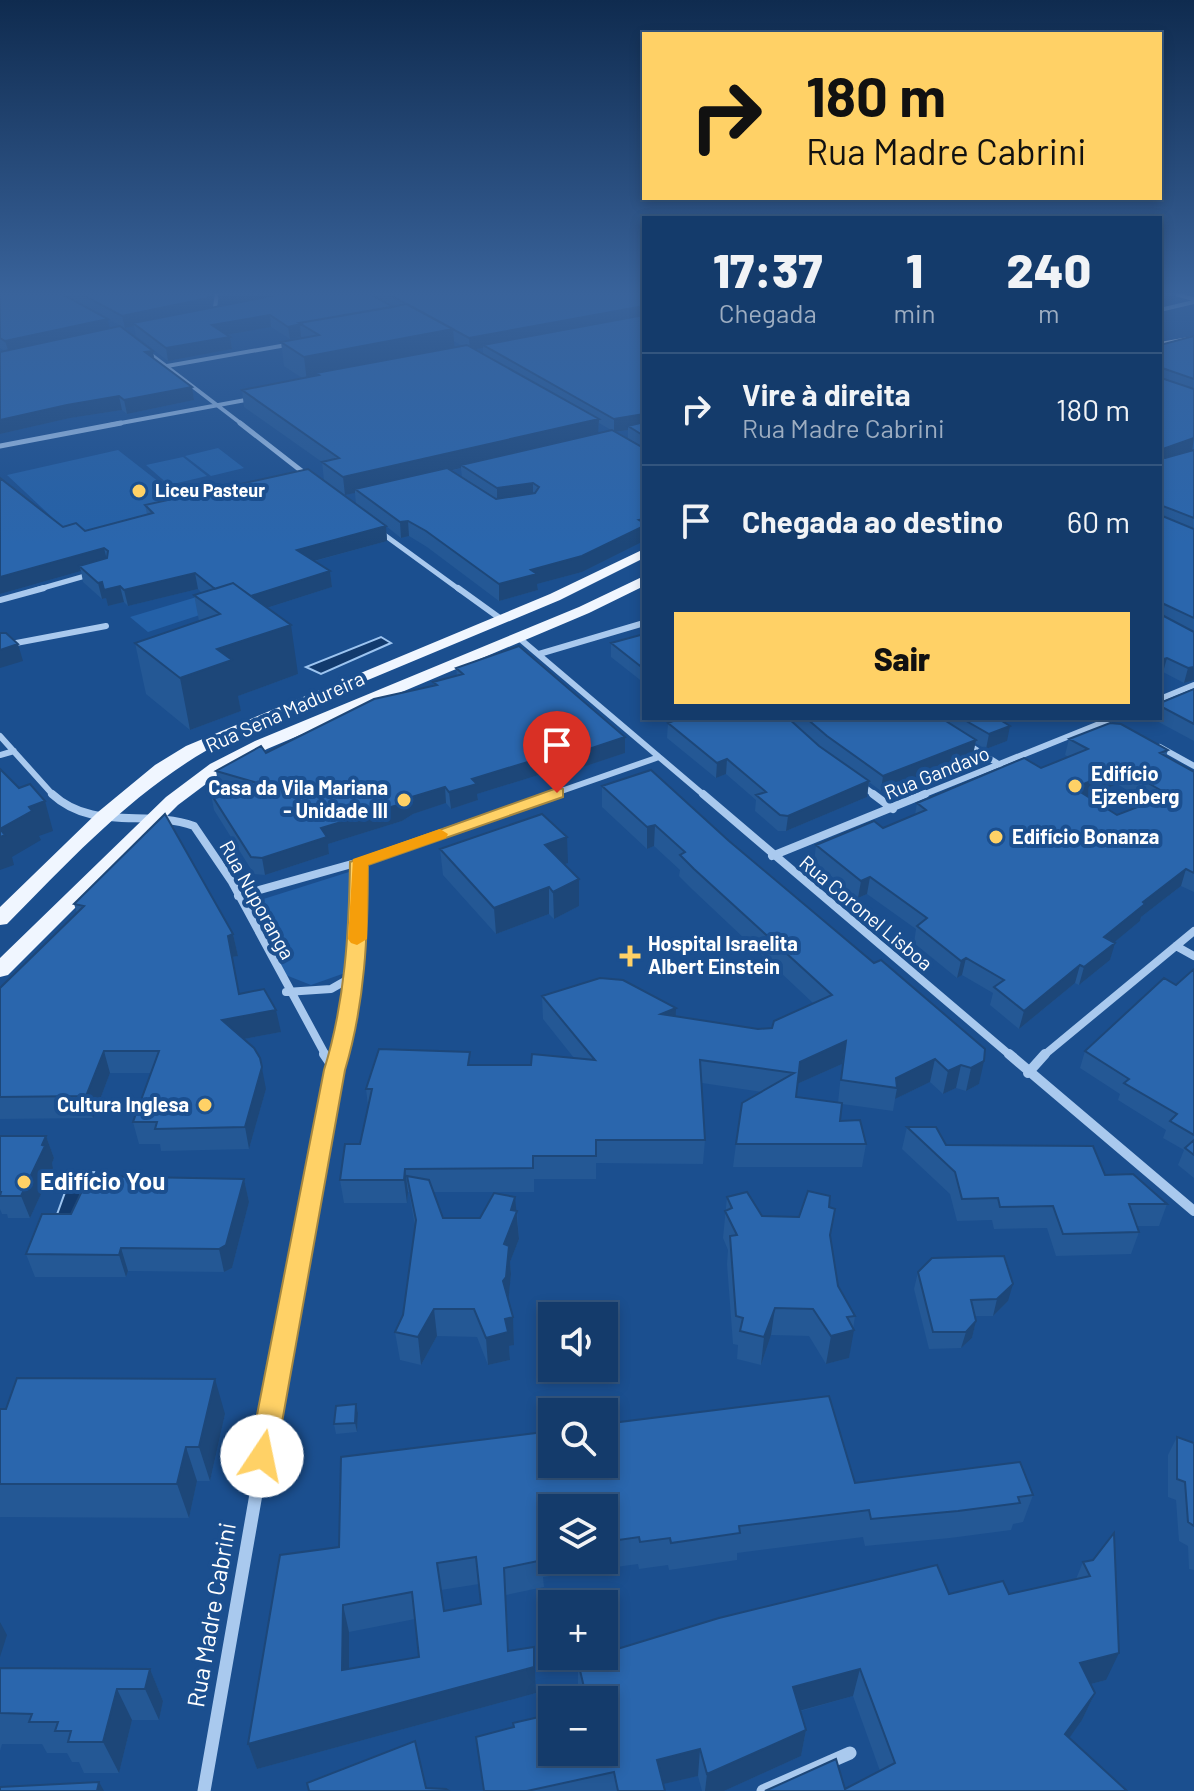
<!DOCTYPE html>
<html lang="pt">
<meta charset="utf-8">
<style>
body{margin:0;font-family:Barlow,sans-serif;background:#1d4271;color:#f1f3f6;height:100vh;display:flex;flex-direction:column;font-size:30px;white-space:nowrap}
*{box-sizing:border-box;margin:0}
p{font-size:26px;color:#9dadc1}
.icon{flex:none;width:44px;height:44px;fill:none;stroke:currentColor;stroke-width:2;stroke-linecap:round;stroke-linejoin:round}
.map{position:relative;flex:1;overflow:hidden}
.side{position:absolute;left:642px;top:216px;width:520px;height:504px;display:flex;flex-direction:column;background:#143b6b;border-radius:0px;box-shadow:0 4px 12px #0003,0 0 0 2px #33557e}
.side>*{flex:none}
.banner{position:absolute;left:642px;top:32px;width:520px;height:168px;border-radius:0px;box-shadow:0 4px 12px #0003,0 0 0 2px #33557e;background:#ffd166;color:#111;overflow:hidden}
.fabs{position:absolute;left:538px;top:1302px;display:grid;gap:16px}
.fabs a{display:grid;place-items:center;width:80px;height:80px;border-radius:0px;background:#143b6b;box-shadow:0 4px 12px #0003,0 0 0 2px #33557e;font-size:40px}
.pin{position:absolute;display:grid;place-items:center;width:68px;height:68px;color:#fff;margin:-82px -34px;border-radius:50% 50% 50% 0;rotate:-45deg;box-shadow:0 0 8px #0007}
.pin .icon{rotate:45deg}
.me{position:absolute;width:88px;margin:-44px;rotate:11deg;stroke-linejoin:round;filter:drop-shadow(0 0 6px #0008)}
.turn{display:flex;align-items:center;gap:28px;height:168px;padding:0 32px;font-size:36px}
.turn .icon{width:104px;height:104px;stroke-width:2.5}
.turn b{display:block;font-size:56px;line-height:68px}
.eta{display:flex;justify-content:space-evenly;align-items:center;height:136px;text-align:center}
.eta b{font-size:48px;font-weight:800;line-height:56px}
.button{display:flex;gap:16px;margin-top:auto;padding:16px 32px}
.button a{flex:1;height:92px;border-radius:0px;background:#ffd166;color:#111;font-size:32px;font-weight:800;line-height:92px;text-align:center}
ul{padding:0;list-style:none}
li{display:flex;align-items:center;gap:24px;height:112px;padding:0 32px;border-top:2px solid #33557e}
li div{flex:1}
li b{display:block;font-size:30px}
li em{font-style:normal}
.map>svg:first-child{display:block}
.green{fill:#2461a8}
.water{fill:#123a6d;stroke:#9cc4f0;stroke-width:2}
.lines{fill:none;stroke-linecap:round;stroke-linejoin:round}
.street-far5{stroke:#a9c9ee;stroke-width:4}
.street-far4{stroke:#a9c9ee;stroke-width:5}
.street-far3{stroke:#a9c9ee;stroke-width:6}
.street-far2{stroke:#a9c9ee;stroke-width:8}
.street-far1{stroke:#a9c9ee;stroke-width:10}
.street{stroke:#a9c9ee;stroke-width:13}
.primary{fill:#f0f6ff;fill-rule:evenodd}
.wall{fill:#245895;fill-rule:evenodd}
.shaded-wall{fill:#1d4779}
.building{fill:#2a66ad;stroke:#1d4779;stroke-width:2;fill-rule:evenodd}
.route{fill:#ffd166;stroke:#a68842;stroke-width:2}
.slow{fill:#f59e0b}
.poi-dot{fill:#ffd166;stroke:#1b4f8f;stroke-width:3}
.labels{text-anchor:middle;stroke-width:8;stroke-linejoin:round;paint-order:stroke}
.far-poi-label{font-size:18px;font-weight:bold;fill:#fff;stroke:#1b4f8f;text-anchor:start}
.street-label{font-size:20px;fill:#fff;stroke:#1b4f8f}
.poi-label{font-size:20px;font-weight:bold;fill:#fff;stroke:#1b4f8f;text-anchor:start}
.near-poi-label{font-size:24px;font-weight:bold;fill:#fff;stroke:#1b4f8f;text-anchor:start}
.near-street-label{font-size:24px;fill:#fff;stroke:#1b4f8f}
</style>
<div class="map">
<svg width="1194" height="1791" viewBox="0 0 1194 1791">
<rect width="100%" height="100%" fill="#1b4f8f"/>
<!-- green -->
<path class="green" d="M218 448 244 468 211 476 185 456Z
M118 450 191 507 73 537 7 475Z
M183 457 207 476 169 485 146 465Z
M200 596 218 609 148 632 130 617Z
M349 872 352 888 349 964 345 973 311 985 278 972 253 917 254 902Z"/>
<!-- water -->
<path class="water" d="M381 637 391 643 321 674 306 667Z
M94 1172 90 1185H84L72 1220H55L72 1173Z"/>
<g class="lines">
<!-- street-far5 -->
<path class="street-far5" d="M1175 294 1194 299
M1160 310 1194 302
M214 314 217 294
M145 350 243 425
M167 366 292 344
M110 425 251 399"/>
<!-- street-far4 -->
<path class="street-far4" d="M240 423 308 476
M0 446 121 423
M379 531 460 590
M36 590 92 574"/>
<!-- street-far3 -->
<path class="street-far3" d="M458 588 501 619
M0 600 44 588
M519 638 705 796
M0 646 106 626
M539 654 644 623
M1160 699 1194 685
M0 736 54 796
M967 744 1000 765
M1160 747 1194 766
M0 755 14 751
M860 784 876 796
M547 796 659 757
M920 796 1114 718"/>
<!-- street-far2 -->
<path class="street-far2" d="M52 794C93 832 146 809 194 826L232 882 326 1056
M703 794 1011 1056
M873 794 893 809
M772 856 925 794
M238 896 359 862 553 794
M1176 946 1194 956
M286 992 331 989 352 977
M339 1056 354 967 359 862
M1043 1056 1194 931"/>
<!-- street-far1 -->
<path class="street-far1" d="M324 1054 335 1070
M1009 1054 1194 1211
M1028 1073 1045 1054
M276 1382 339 1054"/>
<!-- street -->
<path class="street" d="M204 1791 276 1380
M763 1791 850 1753"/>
<!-- primary -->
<path class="primary" d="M1194 336V342L1160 348V342Z
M644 549V558L560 600 231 737C142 782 77 853 7 924L0 925V907L98 812 155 765 186 746 550 594Z
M644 576V586L589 613 267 749 222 772 178 805 8 975 0 977V958L166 797 210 764 255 741 579 607Z"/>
</g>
<!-- wall -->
<path class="wall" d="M0 294 110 328 192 387 194 400 127 414 122 410 70 418 0 434V352L5 351 0 348Z
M62 294H214L210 308 220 306 218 294H644V541L582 572 537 584 538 590 499 601 427 547 409 536 401 538 386 526 387 541 315 561 330 571 332 587 267 608 298 674 238 696 241 711 190 730 146 694 135 643 199 621 194 595 202 593 198 589 128 606 124 602 108 606 106 598 102 599 83 582 81 571 0 594V478L63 527 85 531 147 514 145 505 356 504 355 493 345 495 324 480 322 462 244 407 242 390 302 378 284 366 281 342 301 338V337L290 339 271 327 227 335 230 337 232 349 168 361 136 336 134 326 125 328ZM454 341 462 346 454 347ZM483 348V354L475 349ZM599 423 611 430 598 433ZM628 430V439L616 432ZM461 468 462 478 451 471Z
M1194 336V680L1184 683 1163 672 1160 673V345Z
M644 634V683L611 657V643Z
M456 668 625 753 550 778 545 773 477 794 478 800 451 809 446 803 413 814 402 821 328 844 329 854 265 875 254 874 214 810 211 794 226 789 219 788 216 771 434 686 433 682 457 676Z
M1194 689V741L1153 719V718H1160V703Z
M661 718H1011L1002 721 1007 741 986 749 975 743 973 755 881 791 869 782 867 797 786 831H778L755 811 756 800 726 774 716 778 667 738 668 723Z
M1069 739 1168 750 1166 756 1194 772V892L1181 886 1141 917 1140 921 1114 942 1110 960 1079 985 1075 983 1019 1029 990 1005 993 993 962 975 957 978 914 943 916 929 867 894 858 898 814 862 816 845 883 828 915 815 917 803 1041 768 1069 757 1065 755ZM1117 784 1149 803 1117 815 1088 797Z
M602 786 729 841 874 963 985 1049 979 1084 966 1091 956 1088 943 1094 930 1082 895 1099 893 1111 842 1104 840 1121 866 1144 862 1167H733L736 1144 762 1092 702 1083 705 1140 703 1164 596 1163V1179H534V1192H433L443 1218H480L517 1211 519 1239 510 1262 511 1274 508 1302 513 1317 514 1345 509 1346 510 1360 488 1365 477 1337 437 1336 421 1365 400 1360 395 1332 403 1315 415 1226 409 1192H408L407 1203H344L340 1180 360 1144 368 1106 366 1089 471 1065H531L574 1058 543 1019 542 996 758 1029 772 1028 814 1004 693 890 679 876 680 870 654 846 647 849 602 807ZM842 1064 838 1103 796 1097 797 1084Z
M440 849 568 863 564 864 579 879V906L554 919 549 914 496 934 443 875Z
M74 904 233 934 238 956 232 957 240 994 281 1032 244 1039 266 1089 249 1149 161 1151 160 1144H139L133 1122 151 1073H110L93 1118 0 1119V988L77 913Z
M1194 969V1178L1178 1165 1184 1150 1163 1138 1166 1130 1118 1100 1120 1094 1080 1068 1085 1051 1176 985Z
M907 1127 946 1145 1105 1175 1167 1204 1159 1226H1137L1139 1232 1131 1254 1056 1256 1047 1228 994 1229 992 1220 957 1221 950 1194 902 1149Z
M0 1136H46L54 1158 52 1163 53 1168 30 1218H8L7 1214H2L0 1209Z
M244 1179 249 1202 232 1268 224 1272 128 1271 126 1277H35L26 1254 71 1214Z
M727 1197 762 1216 799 1217 829 1207 830 1239 838 1286 855 1316 849 1358 826 1364 809 1336 771 1335 761 1365 737 1359 738 1345 733 1344 727 1264 728 1250 723 1238Z
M918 1272 1008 1301 993 1316H975L976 1321 972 1338 961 1348 929 1349 914 1289Z
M829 1396 855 1483 1020 1462 1033 1495 1023 1522 1013 1524 1011 1530 950 1538 865 1546 863 1537 737 1553V1560L669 1570 668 1565 639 1569 638 1564 543 1577 544 1587 506 1595 509 1651 534 1647 536 1693 257 1769 248 1744 280 1555 339 1547 341 1457 552 1431V1464H604V1424ZM552 1508H604V1560H552ZM479 1584 481 1604 444 1611 441 1590ZM415 1619 419 1657 349 1669V1632Z
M356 1404 358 1413 357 1432 336 1434 334 1424Z
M0 1409 225 1414 210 1481H197L189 1518 0 1517Z
M1177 1437 1194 1443V1570L1189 1569 1188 1546 1179 1541 1176 1500 1168 1497V1455Z
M1093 1560 1106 1680 1091 1684 1095 1693 1082 1720 1069 1738 845 1789 880 1771 853 1696 801 1711 806 1730 801 1756 724 1791H702L698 1776 663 1784 665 1791H483L476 1737 513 1727V1723L552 1752 604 1700H581L578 1689V1662L949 1594H1009L1076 1579 1083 1562Z
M0 1668 150 1669 163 1701 159 1720H132L119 1773H84L79 1762H72L67 1753H47L42 1744H2L0 1751Z"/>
<!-- shaded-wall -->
<path class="shaded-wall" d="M209 294H214L210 309 133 323 134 326 125 328 122 316Z
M229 294H304L220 307 218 295Z
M1160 294H1176L1175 299 1160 302Z
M644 306V318L483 345V348L470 350 469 338Z
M270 315 271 327 214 337 212 325Z
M108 319 110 331 9 353 5 341Z
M300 325 301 337 290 339 288 327Z
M453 329 455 353 319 375 316 373 317 380 307 382 304 357Z
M230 337 232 349 168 361 166 348Z
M153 351 155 363 145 352Z
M192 387 194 400 127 414 124 400Z
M119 396 122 410 70 418 0 434V420L67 405Z
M644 414V427L628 426V430L614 432V419Z
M599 419 598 436 461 465V468L359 492 355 489V493L345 495 343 477Z
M1194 438 1192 450 1160 461V450Z
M533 483V498L497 503V488Z
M644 519V541L582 572 537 584 538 590 499 601V584Z
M408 521 409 536 401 538 400 522Z
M386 526 387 541 299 565 297 550Z
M104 548 108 564 79 566 81 571 0 594V577Z
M330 571 332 587 235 618 233 602Z
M195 573 198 589 128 606 124 590Z
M102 582 106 598 102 599 98 583Z
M120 586 124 602 108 606 104 590Z
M291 625 298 674 238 696 241 711 190 730 180 678 217 649Z
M18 644 23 661 0 668V650Z
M1167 658 1163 672 1160 673V660Z
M1194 667V680L1184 683 1188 668Z
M1010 726 1007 741 986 749 989 734Z
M625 737V753L550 778V762Z
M976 740 973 755 881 791 883 776Z
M544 757 545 773 477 794 478 800 451 809 449 792 472 779Z
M727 759 726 774 716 778 717 763Z
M1122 768 1117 784 1070 805 1074 788Z
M869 781 867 797 786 831 788 816Z
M445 787 446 803 413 814 402 821 328 844 329 854 265 875 262 858 321 828Z
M45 801 53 831 39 836 41 840 12 857 14 865 0 870V829L29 807Z
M655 825 654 846 647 849V827Z
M567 837 568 863 545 871V845Z
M1186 869 1181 886 1141 917 1140 921 1100 954 1104 937 1143 902Z
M870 877 867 894 858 898 861 881Z
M579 879V906L554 919 553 892Z
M549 887V914L496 934 494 908Z
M233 934 238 956 232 957 228 936Z
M1115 943 1110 960 1079 985 1084 967Z
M966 958 962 975 957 978 961 961Z
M1080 965 1075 983 1019 1029 1024 1011Z
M676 1008 675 1031 661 1014Z
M276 1010 281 1032 227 1042 222 1020Z
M846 1041 842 1064 797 1084 800 1062Z
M104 1051 110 1073 93 1118 86 1096Z
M260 1058 266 1089 249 1149 245 1127Z
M935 1059 930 1082 895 1099 897 1088 896 1078Z
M984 1061 979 1084 966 1091 971 1068Z
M961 1065 956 1088 943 1094 948 1071Z
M46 1136 54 1158 52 1163 53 1168 30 1218 21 1196Z
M405 1169 408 1192 407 1203 404 1180Z
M244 1179 249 1202 232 1268 224 1272 219 1249Z
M515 1197 519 1239 510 1262 511 1274 508 1304 503 1281 504 1244 511 1210Z
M121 1248 128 1271 126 1277 119 1255Z
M1013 1284 1008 1301 993 1316 997 1299Z
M775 1308 771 1335 761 1365 764 1337Z
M434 1309 437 1336 421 1365 418 1337Z
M513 1317 514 1345 509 1346 510 1360 488 1365 486 1338 505 1319Z
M976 1321 972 1338 961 1348 966 1332Z
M854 1330 849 1358 826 1364 831 1336Z
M215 1379 225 1414 210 1481 199 1447Z
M356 1404 358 1413 357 1432 355 1423Z
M186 1447 197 1481 189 1518 177 1484Z
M504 1568 510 1674 534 1647 536 1693 257 1769 248 1744 510 1674Z
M343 1605 349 1632V1696L342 1670Z
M0 1622 7 1635 0 1657Z
M1119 1653 1106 1680 1068 1690 1080 1663Z
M150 1669 163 1701 159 1720 145 1689Z
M860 1669 853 1696 788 1714 793 1687Z
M117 1689 132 1720 119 1773 103 1742Z
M1095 1693 1082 1720 1053 1761 1065 1734Z
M806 1730 801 1756 724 1791H705L707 1774Z
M700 1749 698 1776 655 1786 657 1760Z
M99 1782 104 1791H97Z"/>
<!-- building -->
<path class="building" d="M0 294H62L108 319 5 341 0 338Z
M81 294H209L208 298 122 316Z
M282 294H370L393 307 299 323 301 324 288 327 270 315 212 325 230 337 166 348 133 323Z
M388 294H644V306L469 338Z
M407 304 453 329 304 357 281 342 319 335 299 323Z
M644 315V414L614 419 483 345Z
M120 326 153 351 145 352 192 387 124 400 119 396 67 405 0 420V352Z
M1194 336V379L1162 368 1160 370V345Z
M467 345 599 419 343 477 322 462 339 458 242 390 319 375 316 373Z
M1160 376 1161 378 1194 389V438L1160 450Z
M644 422V436L628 426Z
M612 430 642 447 644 446V519L639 520 644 523V526L582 556 531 570 537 574 499 584 426 531 408 521 400 522 355 489 447 468 496 499 535 493 539 487 533 483 497 488 461 465Z
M1194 450V518L1163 506 1160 508V457L1165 458Z
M308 469 386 526 297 550 330 571 251 596 233 583 215 589 195 573 124 590 120 586 104 590 102 582 98 583 79 566 107 558 108 551 104 548 0 577V478L63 527 76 523 85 531 153 513 145 505Z
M1160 515 1194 529V618L1164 604 1160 607Z
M233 583 291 625 217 649 232 660 180 678 135 643 220 614 194 595Z
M1160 614 1194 632V667L1188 668 1167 658 1160 660Z
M0 633H6L18 644 0 650Z
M644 634V669L611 643Z
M519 646 625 737 550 762 544 757 472 779 477 784 449 792 445 787 412 797 401 804 321 828 327 837 262 858 251 857 211 794 254 782 216 771 261 746 266 753 374 699 437 685 433 682 463 674 456 668Z
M1194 689V724L1160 706V703Z
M681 718H788L819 746 869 781 788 816 780 815 756 795 766 792 727 759 717 763 668 723Z
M806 718H941L976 740 883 776 827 736Z
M961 718H997L1010 726 989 734Z
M1110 723 1121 724 1168 750 1160 753 1194 772V873L1186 869 1143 902 1145 904 1104 937 1115 943 1084 967 1080 965 1024 1011 994 987 1004 980 966 958 961 961 917 926 927 918 870 877 861 881 816 845 874 821 883 828 926 810 917 803 1024 758 1041 768 1088 749 1069 739ZM1122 768 1169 795 1117 815 1074 788Z
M0 769 19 788 30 784 45 801 29 807 32 811 0 829 5 835 0 837Z
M651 770 729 841 874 963 881 960 985 1049 984 1061 971 1068 961 1065 948 1071 935 1059 896 1078 897 1088 841 1080 846 1041 800 1062 796 1097 842 1103 840 1121 860 1120 866 1144H736L742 1103 794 1073 700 1060 705 1140H596V1156H533V1168L405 1169 404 1180H340L345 1144H360L372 1089H366L379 1049 470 1052 468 1065H531L532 1054 595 1060 542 996 600 978 623 980 676 1008 661 1014 758 1029 772 1028 774 1021 832 995 694 869 680 855 685 852 655 825 647 827 602 786Z
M165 814 233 934 228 936 239 994 264 989 276 1010 222 1020 254 1048 260 1058 262 1067 245 1127 155 1129 157 1122H133L159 1051H104L86 1096 0 1097V988L84 906 74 904Z
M542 814 567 837 545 845 579 879 553 892 549 887 494 908 440 849Z
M1194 969V1135L1170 1121 1177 1114 1124 1083 1129 1079 1085 1051 1164 978 1176 985Z
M907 1127H936L946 1145 1093 1146 1105 1175 1133 1174 1167 1204H1129L1139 1232 1063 1234 1053 1206 1000 1207 998 1198 962 1199 955 1172Z
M0 1136H46L42 1145 45 1146 21 1196H0L1 1192H0Z
M1194 1140V1155L1185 1148Z
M89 1176 244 1179 226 1245 219 1249 121 1248 119 1255 26 1254 42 1214H71Z
M407 1176 429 1180 443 1218H480L494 1193 515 1197 511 1210 517 1211 504 1244 509 1246 506 1277 503 1281 513 1317 505 1319 508 1332 486 1338 474 1309H434L418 1337 395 1332 403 1315 416 1220Z
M808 1191 830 1196 829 1207 835 1209 830 1235 838 1286 855 1316 847 1317 854 1330 831 1336 813 1309 775 1308 764 1337 740 1331 743 1318 736 1316 730 1236 737 1235 725 1211 732 1208 727 1197 747 1192 762 1216 799 1217Z
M1004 1256 1013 1284 997 1299 971 1300 976 1321 966 1332H933L918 1272 932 1258Z
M17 1378 215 1379 199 1447H186L177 1484H0V1409H6Z
M829 1396 855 1483 1020 1462 1033 1495 1018 1497 1020 1503 958 1511 871 1519 869 1510 739 1526 740 1533 671 1543 670 1538 640 1542 639 1537 604 1542V1508H552V1549L542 1550 543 1560 504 1568 508 1651 534 1647V1667L248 1744 280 1555 339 1547 341 1457 552 1431V1464H604V1424ZM476 1557 481 1604 444 1611 437 1563ZM412 1592 419 1657 342 1670 343 1605Z
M356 1404 355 1423 334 1424 336 1406Z
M1177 1437 1194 1443V1526L1188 1522 1185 1482 1177 1479Z
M1114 1533 1119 1653 1080 1663 1095 1693 1065 1734 1127 1791H765L836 1759 845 1789 895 1763 860 1669 793 1687 806 1730 707 1774 700 1749 657 1760 665 1791H618L614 1772 527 1791H484L476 1737 514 1727 513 1723 552 1714V1752H604V1700H587L578 1662 596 1656H604V1653L719 1618 937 1565 949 1594 1003 1581 1009 1594 1090 1576 1083 1562 1093 1560Z
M0 1668 150 1669 145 1689H117L103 1742H68L71 1731H55L58 1722H29L32 1714 0 1713Z
M415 1741 426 1788 446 1789 449 1791H309L307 1783Z
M99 1782 97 1791H0V1787Z"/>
<!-- sky -->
<linearGradient id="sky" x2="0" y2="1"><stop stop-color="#0f2b4f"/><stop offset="0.54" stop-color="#39639b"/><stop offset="1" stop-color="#39639b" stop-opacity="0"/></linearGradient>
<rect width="1194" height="544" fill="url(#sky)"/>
<!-- route -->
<path class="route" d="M557 788 563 789V797L368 865C368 934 365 1004 345 1070L276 1456 272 1465 262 1468 253 1465 249 1456 324 1070C345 1003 349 932 350 862Z"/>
<!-- slow -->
<path class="slow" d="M440 829 448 834 446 838 368 865 367 939 357 945 351 943 348 939 353 859Z"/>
<!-- markers -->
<g class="poi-dot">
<circle cx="139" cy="491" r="8"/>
<circle cx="1075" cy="786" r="8"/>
<circle cx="404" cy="800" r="8"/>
<circle cx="996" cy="837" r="8"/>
<path d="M626 944h8v8h8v8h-8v8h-8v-8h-8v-8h8z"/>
<circle cx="205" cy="1105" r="8"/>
<circle cx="24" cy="1182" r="8"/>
</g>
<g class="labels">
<!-- far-poi labels -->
<g class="far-poi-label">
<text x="155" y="497">Liceu Pasteur</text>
</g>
<!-- street labels -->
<g class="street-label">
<text transform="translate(285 712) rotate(-24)" y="7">Rua Sena Madureira</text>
<text transform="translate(937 773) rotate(-22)" y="7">Rua Gandavo</text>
<text transform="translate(257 900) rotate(61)" y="7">Rua Nuporanga</text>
<text transform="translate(866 913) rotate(40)" y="7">Rua Coronel Lisboa</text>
</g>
<!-- poi labels -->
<g class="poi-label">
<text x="1091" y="781">Edifício<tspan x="1091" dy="23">Ejzenberg</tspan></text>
<text x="388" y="795" text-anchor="end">Casa da Vila Mariana<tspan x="388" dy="23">- Unidade III</tspan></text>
<text x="1012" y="844">Edifício Bonanza</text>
<text x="648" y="951">Hospital Israelita<tspan x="648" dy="23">Albert Einstein</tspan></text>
<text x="189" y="1112" text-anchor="end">Cultura Inglesa</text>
</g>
<!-- near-poi labels -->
<g class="near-poi-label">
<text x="40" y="1190">Edifício You</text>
</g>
<!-- near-street labels -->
<g class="near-street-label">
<text transform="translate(212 1615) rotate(-80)" y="8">Rua Madre Cabrini</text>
</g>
</g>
</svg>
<div class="fabs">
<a><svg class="icon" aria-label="sound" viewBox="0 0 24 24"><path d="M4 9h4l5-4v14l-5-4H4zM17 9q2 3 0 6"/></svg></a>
<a><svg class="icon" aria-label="search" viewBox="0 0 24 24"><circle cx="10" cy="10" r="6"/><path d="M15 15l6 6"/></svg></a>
<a><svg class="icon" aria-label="layers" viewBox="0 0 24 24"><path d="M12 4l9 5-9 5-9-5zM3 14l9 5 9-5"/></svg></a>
<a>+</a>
<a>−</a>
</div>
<div class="pin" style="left:557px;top:793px;background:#d93025"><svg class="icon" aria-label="arrive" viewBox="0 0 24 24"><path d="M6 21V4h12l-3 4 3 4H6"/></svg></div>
<svg class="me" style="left:262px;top:1456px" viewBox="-20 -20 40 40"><circle r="19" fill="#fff"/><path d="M0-13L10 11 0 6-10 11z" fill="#ffd166"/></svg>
<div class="banner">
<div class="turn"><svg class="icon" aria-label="right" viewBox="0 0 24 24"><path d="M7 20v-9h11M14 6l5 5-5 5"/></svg><div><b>180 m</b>Rua Madre Cabrini</div></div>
</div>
<section class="side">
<div class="eta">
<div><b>17:37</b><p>Chegada</p></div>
<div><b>1</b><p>min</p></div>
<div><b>240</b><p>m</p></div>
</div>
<ul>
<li><svg class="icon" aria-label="right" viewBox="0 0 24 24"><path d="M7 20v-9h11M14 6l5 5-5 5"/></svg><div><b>Vire à direita</b><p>Rua Madre Cabrini</p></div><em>180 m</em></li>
<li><svg class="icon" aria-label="arrive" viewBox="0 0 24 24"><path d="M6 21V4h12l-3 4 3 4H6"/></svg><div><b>Chegada ao destino</b></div><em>60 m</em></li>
</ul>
<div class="button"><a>Sair</a></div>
</section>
</div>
